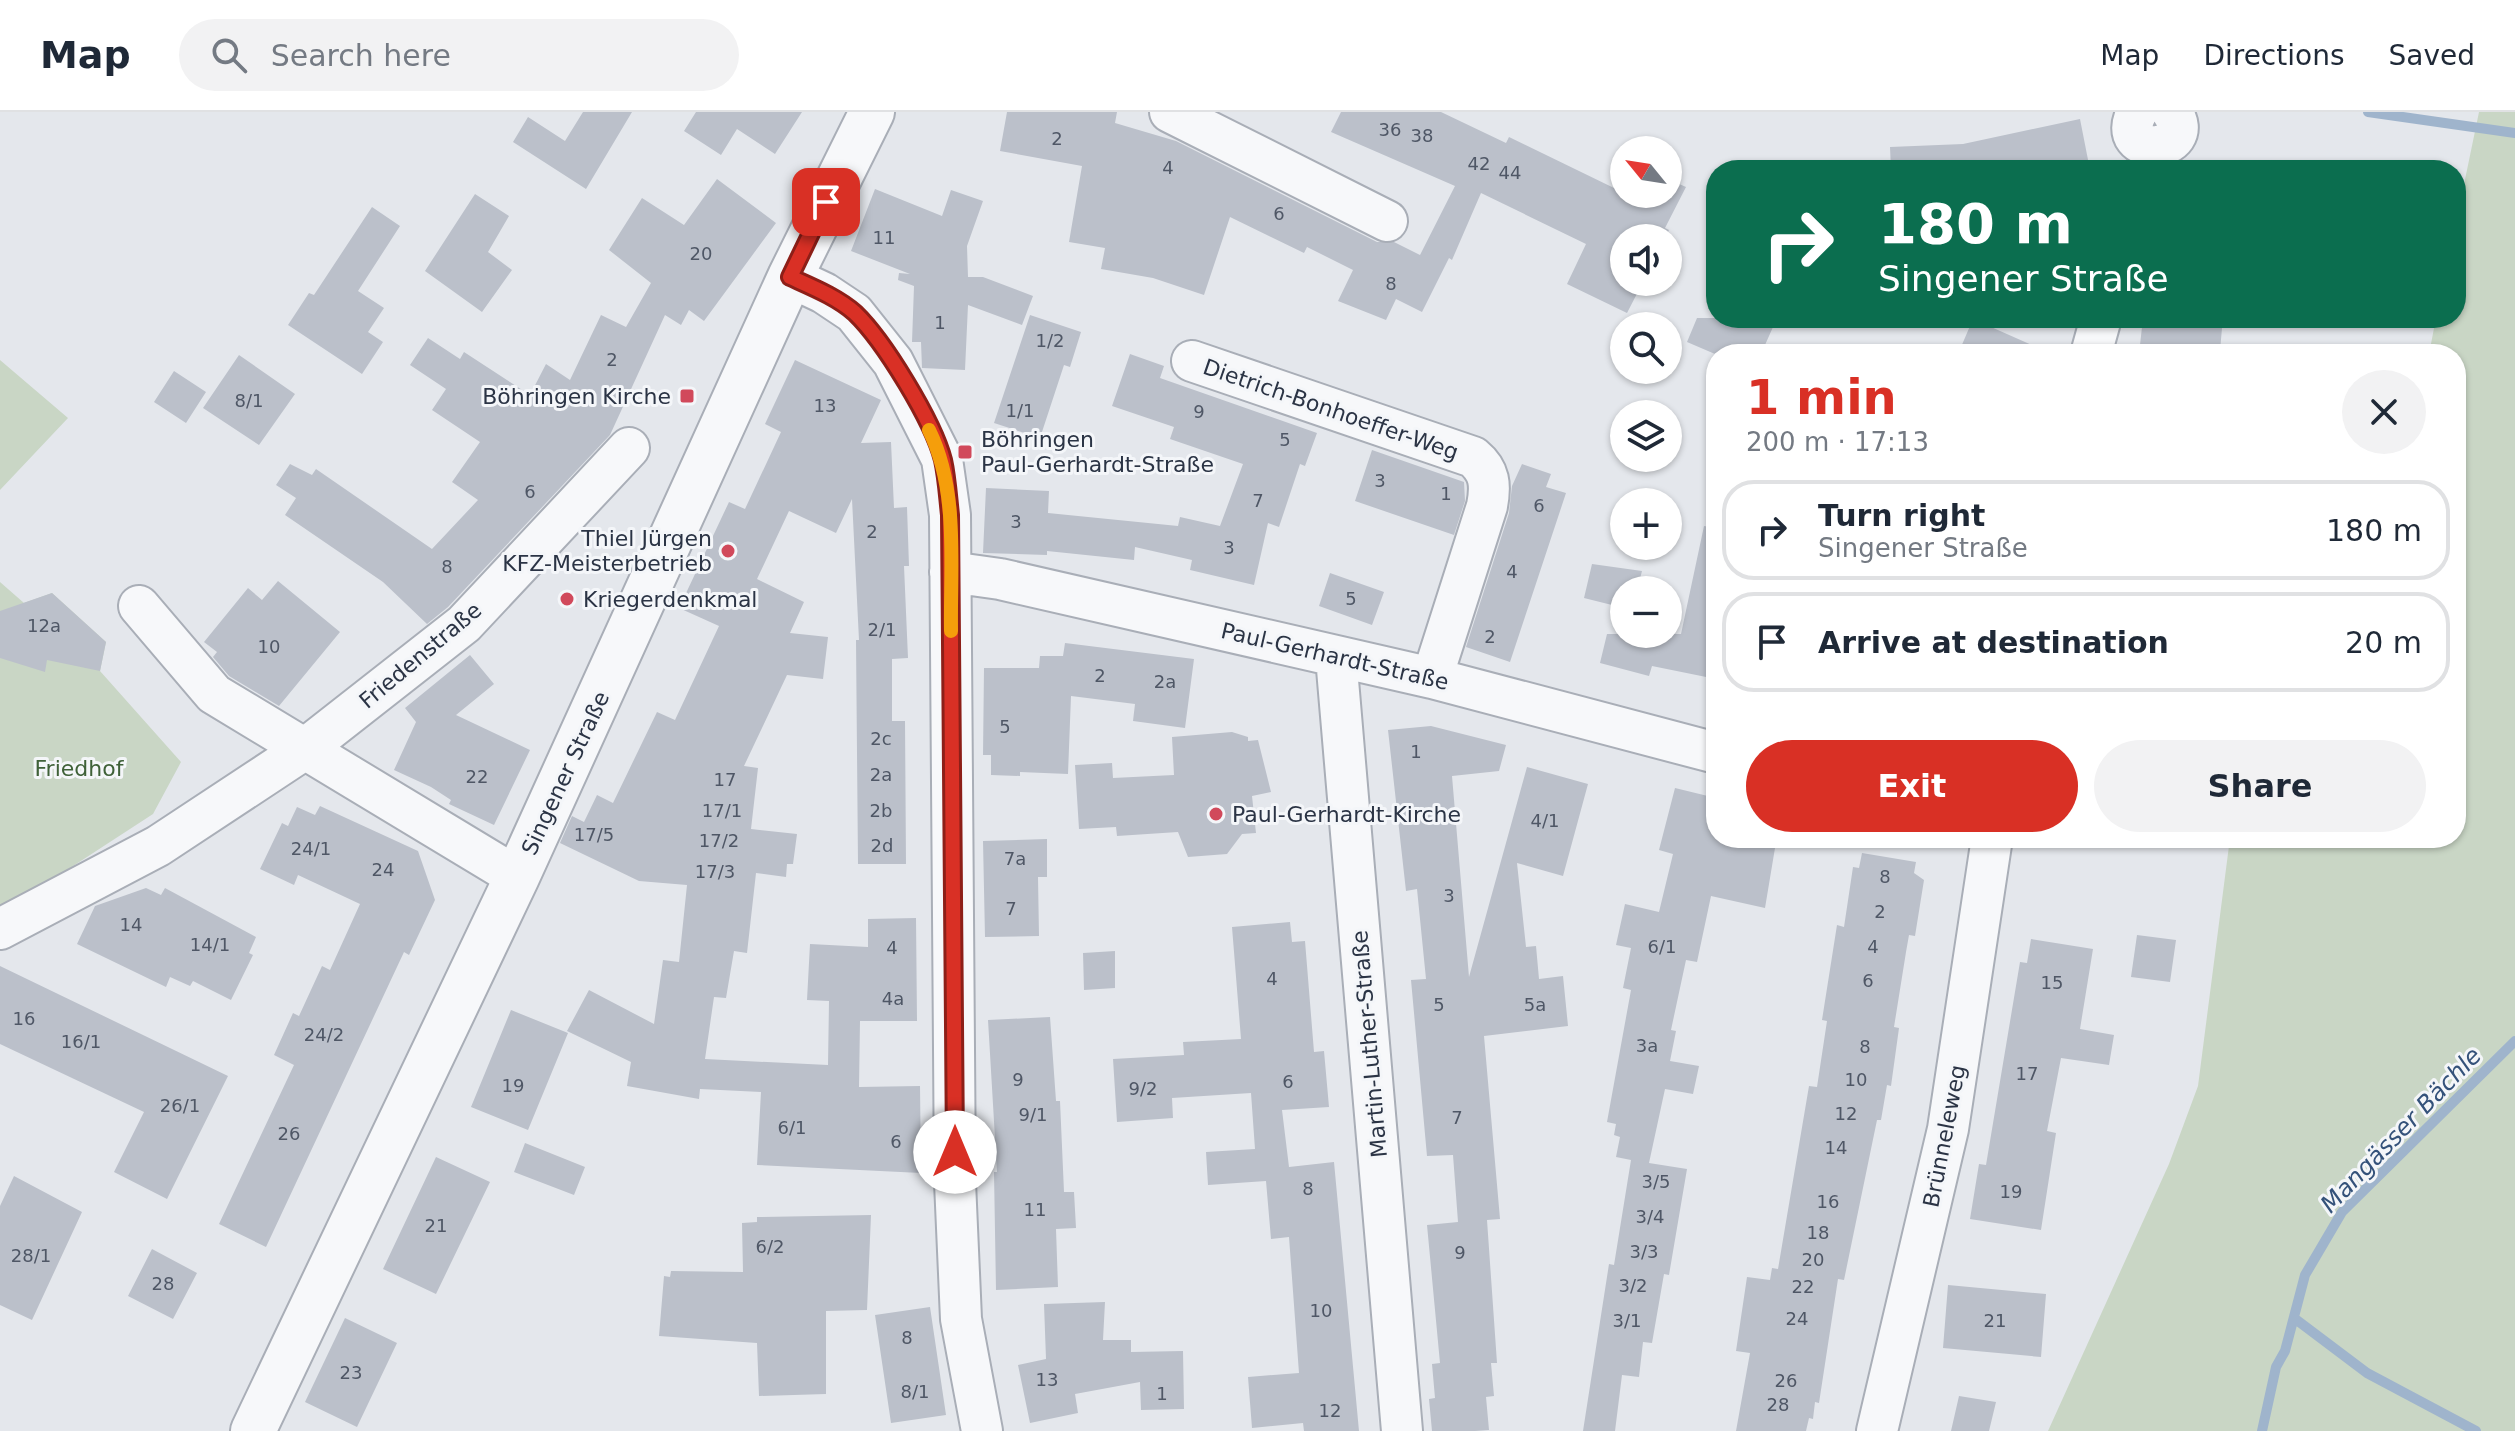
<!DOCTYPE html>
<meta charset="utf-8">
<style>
body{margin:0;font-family:"DejaVu Sans",sans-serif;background:#f2f2f3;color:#1f2937;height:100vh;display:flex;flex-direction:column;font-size:30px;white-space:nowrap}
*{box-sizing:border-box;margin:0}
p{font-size:26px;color:#747a83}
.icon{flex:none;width:44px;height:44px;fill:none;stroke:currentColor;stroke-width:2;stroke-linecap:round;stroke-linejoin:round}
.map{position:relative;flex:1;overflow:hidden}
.sheet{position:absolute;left:1706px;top:232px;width:760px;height:504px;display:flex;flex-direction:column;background:#fff;border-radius:32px;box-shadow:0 2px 6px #0004}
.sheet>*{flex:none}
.guide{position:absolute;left:1706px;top:48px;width:760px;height:168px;border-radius:32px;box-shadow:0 2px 6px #0004;background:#0b6e4f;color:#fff;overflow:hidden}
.needle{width:52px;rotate:300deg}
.buttons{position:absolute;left:1610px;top:24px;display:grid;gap:16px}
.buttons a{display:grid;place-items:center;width:72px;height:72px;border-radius:50%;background:#fff;box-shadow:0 2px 6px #0004;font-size:40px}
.pin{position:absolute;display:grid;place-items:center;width:68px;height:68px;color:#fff;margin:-34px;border-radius:16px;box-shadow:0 4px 12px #0006}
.me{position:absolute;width:88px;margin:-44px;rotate:0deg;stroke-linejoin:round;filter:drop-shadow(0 0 6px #0008)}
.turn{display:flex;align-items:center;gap:28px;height:168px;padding:0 40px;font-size:36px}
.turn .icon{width:104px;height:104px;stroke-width:2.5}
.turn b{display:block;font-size:56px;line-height:68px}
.round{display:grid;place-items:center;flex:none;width:84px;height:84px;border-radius:42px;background:#f2f2f3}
.overview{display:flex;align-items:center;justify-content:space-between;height:136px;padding:0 40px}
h1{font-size:48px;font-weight:700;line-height:60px;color:#d93025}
.button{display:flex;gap:16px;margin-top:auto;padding:16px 40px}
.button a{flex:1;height:92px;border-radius:48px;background:#d93025;color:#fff;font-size:32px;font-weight:700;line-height:92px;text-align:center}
.button a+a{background:#f2f2f3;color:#1f2937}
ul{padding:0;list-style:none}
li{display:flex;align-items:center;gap:24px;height:100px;margin:0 16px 12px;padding:0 24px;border:4px solid #e0e1e3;border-radius:32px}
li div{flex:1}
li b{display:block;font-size:30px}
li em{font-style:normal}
header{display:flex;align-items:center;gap:48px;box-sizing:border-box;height:112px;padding:0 40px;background:#fff;border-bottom:2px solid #e0e1e3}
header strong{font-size:38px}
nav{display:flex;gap:44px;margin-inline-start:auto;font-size:28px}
.search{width:560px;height:72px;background:#f2f2f3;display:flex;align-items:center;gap:20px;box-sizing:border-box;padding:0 28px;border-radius:44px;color:#747a83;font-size:30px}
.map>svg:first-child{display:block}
.green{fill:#c9d6c5}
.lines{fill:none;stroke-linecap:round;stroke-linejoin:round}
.stream{stroke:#9fb4cc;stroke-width:10}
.building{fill:#bbc0ca}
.minor-casing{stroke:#a9aeb7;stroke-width:44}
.tertiary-casing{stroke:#a9aeb7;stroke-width:48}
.minor{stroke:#f7f8fa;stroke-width:40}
.tertiary{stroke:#f7f8fa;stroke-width:44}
.route-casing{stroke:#8d1f18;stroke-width:20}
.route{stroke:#d93025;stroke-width:14}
.slow{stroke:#f59e0b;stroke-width:14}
.poi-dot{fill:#d1495b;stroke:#f4f6f9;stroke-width:3}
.labels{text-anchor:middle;stroke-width:6;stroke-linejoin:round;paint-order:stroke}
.number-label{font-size:18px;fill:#4f5766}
.poi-label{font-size:22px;fill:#2b3445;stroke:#f4f6f9;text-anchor:start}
.street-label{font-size:22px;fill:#2b3445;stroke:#f4f6f9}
.park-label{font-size:22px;fill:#3f6138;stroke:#f4f6f9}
.water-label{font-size:24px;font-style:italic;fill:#34527a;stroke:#f4f6f9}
</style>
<header>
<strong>Map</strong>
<div class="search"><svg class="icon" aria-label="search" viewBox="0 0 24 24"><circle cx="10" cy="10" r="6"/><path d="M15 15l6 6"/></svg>Search here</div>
<nav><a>Map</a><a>Directions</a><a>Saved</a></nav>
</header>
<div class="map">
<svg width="2515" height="1319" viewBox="0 0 2515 1319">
<rect width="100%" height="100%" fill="#e4e7ec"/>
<!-- green -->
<path class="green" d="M2479 0H2515V1319H2048L2169 1052 2198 974 2230 726H2456V242H2429L2436 206H2456V111Z
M0 248 68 306 0 378Z
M0 470 24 491 52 481 106 530 100 559 181 650 153 702 27 784 0 794Z"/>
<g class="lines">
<!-- stream -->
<path class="stream" d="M2368 0 2515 21
M2294 1206 2367 1261 2476 1319
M2262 1319 2276 1255 2285 1239 2305 1163 2342 1100 2515 929"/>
</g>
<!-- building -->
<path class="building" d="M583 0H632L586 77 513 30 528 5 565 29Z
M696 0H802L775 42 737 17 721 43 684 19Z
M1007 0H1117L1115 11 1176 29 1377 130H1394L1420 143 1455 74 1331 20 1341 0H1441L1506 31 1509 25 1614 76 1624 55V82H1668V67L1686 75 1665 116 1669 118 1665 126H1624V170H1643L1627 201 1567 172 1586 132 1481 81 1452 148 1449 146 1422 200 1396 187 1386 208 1338 189 1353 158 1307 135 1304 141 1230 105 1204 183 1153 166 1101 157 1105 136 1069 130 1082 54 1000 39Z
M2080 7 2090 58H1891L1890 35 1963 32Z
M717 67 776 111 704 209 689 198 681 213 665 203 610 323 448 495 427 512 383 470 285 403 296 386 276 373 290 352 312 363 316 357 432 437 478 388 452 370 480 330 432 298 446 277 410 253 428 226 460 247 464 240 530 283 546 252 570 268 601 203 626 215 651 171 609 138 642 86 684 113Z
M875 77 942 104 951 78 983 89 967 134 968 165H983L1033 184 1022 213 968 193 965 258 922 256 921 230H912L914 174 898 168 899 161 910 162 851 139Z
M475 82 509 104 488 140 512 158 482 200 425 159Z
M372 95 400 114 358 179 384 196 368 220 383 230 362 262 288 213 309 181 314 183Z
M1030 203 1081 220 1070 255 1064 253 1040 326 994 311Z
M1697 206H1777L1761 242H1715L1687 230Z
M2143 206 2222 216 2220 239 2143 242 2144 233H2140Z
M1973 207 2052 242H1958Z
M1130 242 1164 254 1160 266 1317 321 1305 354 1300 352 1279 415 1268 411 1254 473 1190 458 1192 448 1135 435 1134 448 1047 439V443L983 441 986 376 1049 379 1048 401 1178 414 1180 405 1220 414 1243 352 1170 327 1174 315 1112 294Z
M239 243 295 282 259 333 203 296Z
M795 248 881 288 861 331 891 330 894 396 907 395 909 454H904L908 546 892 547V609H905L906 752H858L856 528H859L852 387 836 421 789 399 757 467 804 490 790 521 828 525 823 567 787 563 744 654 758 656 751 717 797 722 793 752H787L786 765 756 761 747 841 734 839 726 886 714 885 705 947 828 953 829 889 807 888 810 832 868 835V807L916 806 917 909H860L859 975 920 974 921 1061 757 1053 761 980 700 977 699 987 627 974 631 950 567 919 589 878 654 912 663 848 679 850 687 773 639 769 560 731 572 704 584 710 597 683 613 691 657 600 675 608 719 514 679 496 729 390 745 397 781 320 765 312Z
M174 259 206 280 186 311 154 290Z
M1372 338 1464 370 1465 389 1454 423 1355 389Z
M1522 352 1551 362 1546 375 1566 381 1510 550 1466 535 1509 401 1512 374Z
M1704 414 1716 416V567L1652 554 1649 564 1600 551 1607 522H1681Z
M1592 452 1642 459 1637 478H1624V496L1584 486Z
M1330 461 1384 480 1372 513 1319 494Z
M278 469 340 520 279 594 229 564 213 545 217 540 204 530 248 476 262 488Z
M52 481 106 530 100 559 47 548 45 560 0 546V499Z
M1065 531 1194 547 1185 616 1133 609 1135 592 1071 584 1068 662 1020 660V664L991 663V643H983L984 556H1039L1040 544H1063Z
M470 543 494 572 456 603 530 638 494 713 449 692 451 688 431 675 394 658 416 610 405 596Z
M1431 614 1506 633 1499 659 1452 664 1469 865 1527 655 1588 672 1563 764 1517 751 1526 835 1536 834 1539 867 1563 864 1568 914 1484 924 1500 1107 1487 1108 1497 1251H1491L1494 1284 1486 1285 1489 1318 1475 1319H1432L1429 1287 1435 1286 1432 1252 1440 1251 1427 1113 1458 1110 1453 1043 1427 1044 1411 868 1426 867 1417 777 1406 779 1388 618Z
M1232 620 1248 625V629L1258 628 1271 680 1252 684 1256 721 1242 722 1227 742 1188 745 1178 720 1117 724 1116 715 1079 717 1075 653 1112 651 1113 666 1174 663 1172 625Z
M1675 676 1716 686V726H1760L1776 730 1765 796 1711 784 1697 850 1686 848 1671 918 1676 919 1670 949 1699 954 1693 982 1665 977 1649 1051 1687 1057 1669 1163 1664 1162 1652 1231 1643 1230 1639 1265 1622 1263 1615 1319H1583L1609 1152 1614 1153 1631 1048 1616 1045 1620 1025 1614 1023 1616 1012 1607 1010 1631 878 1623 876 1631 836 1616 833 1625 792 1659 800 1673 742 1659 738Z
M320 694 418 739 435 788 409 843 404 840 266 1135 219 1112 294 953 274 943 293 901 299 904 322 854 330 858 360 792 298 763 294 773 260 757 282 711 288 714 297 695 315 703Z
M1047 727V765H1038L1039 824 985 825 983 729Z
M1862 741 1916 750 1914 761 1924 768 1915 824 1909 823 1906 840 1894 915 1899 916 1891 974 1887 973 1881 1008H1877L1844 1168 1838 1167 1819 1291 1815 1290 1813 1307 1809 1306 1806 1319H1736L1750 1241 1736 1239 1747 1165 1770 1168 1772 1156 1778 1157 1809 974 1817 975 1827 909 1822 908 1837 813 1844 815 1853 755 1859 756Z
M146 776 161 783 165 776 256 825 249 841 253 843 231 888 193 869 190 874 170 865 166 875 77 832 95 794Z
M1290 810 1292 830 1305 829 1314 940 1324 939 1329 995 1282 998 1289 1055 1334 1050 1359 1319H1304L1303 1311 1252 1316 1248 1265 1299 1261 1289 1125 1271 1127 1266 1069 1208 1073 1206 1040 1255 1037 1251 981 1172 986 1173 1006 1117 1010 1113 947 1184 943 1183 930 1241 927 1232 815Z
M2137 823 2176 828 2170 870 2131 865Z
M2031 827 2093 837 2080 917 2114 923 2109 953 2061 946 2047 1019 2056 1021 2041 1118 1970 1107 1979 1052 1986 1053 2020 850 2027 851Z
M1115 839V876L1084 878 1083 841Z
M0 854 228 964 167 1087 114 1060 144 1000 0 932Z
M511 898 568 921 528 1018 471 995Z
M1050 905 1056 989H1060L1064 1080H1074L1076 1116 1056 1117 1058 1175 996 1178 994 1060H997L988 908Z
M525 1031 585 1055 574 1083 514 1060Z
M436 1045 490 1070 436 1182 383 1157Z
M14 1064 82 1100 32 1208 0 1193V1094Z
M871 1103 867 1198 826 1199V1282L759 1284 757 1231 659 1224 664 1164 670 1165 671 1159 743 1160 742 1111 757 1110V1105Z
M152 1137 197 1161 173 1207 128 1184Z
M1948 1173 2046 1182 2041 1245 1943 1236Z
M1105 1190 1103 1228H1131V1240L1183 1239 1184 1297 1141 1298 1140 1270 1075 1282 1078 1301 1030 1311 1018 1253 1046 1247 1044 1192Z
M930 1195 946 1303 891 1311 875 1203Z
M345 1206 397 1231 357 1315 305 1290Z
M1959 1284 1996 1290 1989 1319H1951Z"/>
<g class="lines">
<defs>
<path id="minor" d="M1170 0 1387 109
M2137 0C2111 49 2201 42 2172 0
M790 165 824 181 854 201 893 250 942 347 950 403 955 1070 961 1207 982 1319
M2091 242 2101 206
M1192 249 1473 345C1490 359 1491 373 1487 394L1432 566
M950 460 1000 467 1432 566 1716 641
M139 494 214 582 517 765
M1336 545 1402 1319
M0 817 158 734 302 639 464 512 629 336
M1877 1319 1948 1017 1992 726"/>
<path id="tertiary" d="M253 1319 517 765 790 165 872 0"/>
</defs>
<!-- minor casing -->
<use href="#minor" class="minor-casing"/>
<!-- tertiary casing -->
<use href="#tertiary" class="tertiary-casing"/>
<!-- minor -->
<use href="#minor" class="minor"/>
<!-- tertiary -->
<use href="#tertiary" class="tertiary"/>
</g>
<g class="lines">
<defs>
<path id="route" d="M826 90 790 165C812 175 837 185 855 201 884 229 933 309 943 348 947 366 948 385 950 403L955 1040"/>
</defs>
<!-- route casing -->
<use href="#route" class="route-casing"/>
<!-- route -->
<use href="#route" class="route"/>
<!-- slow -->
<path class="slow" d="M929 318C959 379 950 453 951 519"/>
</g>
<!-- markers -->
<g class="poi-dot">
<rect x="679" y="276" width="16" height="16" rx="4"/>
<rect x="957" y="332" width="16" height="16" rx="4"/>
<circle cx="728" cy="439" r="8"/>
<circle cx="567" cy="487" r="8"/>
<circle cx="1216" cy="702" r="8"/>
</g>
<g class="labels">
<!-- number labels -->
<g class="number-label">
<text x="1390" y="24">36</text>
<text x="1422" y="30">38</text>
<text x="1057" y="33">2</text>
<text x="1479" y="58">42</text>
<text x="1168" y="62">4</text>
<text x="1510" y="67">44</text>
<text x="1279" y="108">6</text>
<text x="884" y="132">11</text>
<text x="701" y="148">20</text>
<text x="1391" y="178">8</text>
<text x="940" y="217">1</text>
<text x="1050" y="235">1/2</text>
<text x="612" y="254">2</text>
<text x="249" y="295">8/1</text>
<text x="825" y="300">13</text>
<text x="1020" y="305">1/1</text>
<text x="1199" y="306">9</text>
<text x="1285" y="334">5</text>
<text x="1380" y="375">3</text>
<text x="530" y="386">6</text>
<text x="1446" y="388">1</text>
<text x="1258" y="395">7</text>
<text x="1539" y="400">6</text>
<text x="1016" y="416">3</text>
<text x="872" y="426">2</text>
<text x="1229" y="442">3</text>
<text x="447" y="461">8</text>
<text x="1512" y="466">4</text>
<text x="1351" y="493">5</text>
<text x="44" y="520">12a</text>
<text x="882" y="524">2/1</text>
<text x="1490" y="531">2</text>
<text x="269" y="541">10</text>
<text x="1100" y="570">2</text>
<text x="1165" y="576">2a</text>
<text x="1005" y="621">5</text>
<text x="881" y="633">2c</text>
<text x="1416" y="646">1</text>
<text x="881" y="669">2a</text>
<text x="477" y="671">22</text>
<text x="725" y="674">17</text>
<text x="722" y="705">17/1</text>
<text x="881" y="705">2b</text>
<text x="1545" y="715">4/1</text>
<text x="594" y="729">17/5</text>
<text x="719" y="735">17/2</text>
<text x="882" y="740">2d</text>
<text x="311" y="743">24/1</text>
<text x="1015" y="753">7a</text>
<text x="383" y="764">24</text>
<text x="715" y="766">17/3</text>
<text x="1885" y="771">8</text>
<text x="1449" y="790">3</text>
<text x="1011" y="803">7</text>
<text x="1880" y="806">2</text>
<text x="131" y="819">14</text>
<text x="210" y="839">14/1</text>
<text x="1662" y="841">6/1</text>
<text x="1873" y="841">4</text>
<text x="892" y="842">4</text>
<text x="1272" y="873">4</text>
<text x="1868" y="875">6</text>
<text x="2052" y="877">15</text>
<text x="893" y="893">4a</text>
<text x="1439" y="899">5</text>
<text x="1535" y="899">5a</text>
<text x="24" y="913">16</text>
<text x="324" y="929">24/2</text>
<text x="81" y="936">16/1</text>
<text x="1647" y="940">3a</text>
<text x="1865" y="941">8</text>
<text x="2027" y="968">17</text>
<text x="1018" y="974">9</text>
<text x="1856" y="974">10</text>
<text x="1288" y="976">6</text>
<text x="513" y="980">19</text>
<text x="1143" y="983">9/2</text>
<text x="180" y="1000">26/1</text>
<text x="1846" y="1008">12</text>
<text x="1033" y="1009">9/1</text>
<text x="1457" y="1012">7</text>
<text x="792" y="1022">6/1</text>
<text x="289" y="1028">26</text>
<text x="896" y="1036">6</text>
<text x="1836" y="1042">14</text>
<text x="1656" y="1076">3/5</text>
<text x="1308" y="1083">8</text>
<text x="2011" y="1086">19</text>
<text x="1828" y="1096">16</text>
<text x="1035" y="1104">11</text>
<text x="1650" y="1111">3/4</text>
<text x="436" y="1120">21</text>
<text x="1818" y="1127">18</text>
<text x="770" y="1141">6/2</text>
<text x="1644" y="1146">3/3</text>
<text x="1460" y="1147">9</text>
<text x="31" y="1150">28/1</text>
<text x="1813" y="1154">20</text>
<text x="163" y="1178">28</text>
<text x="1633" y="1180">3/2</text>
<text x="1803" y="1181">22</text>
<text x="1321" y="1205">10</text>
<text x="1797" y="1213">24</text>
<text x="1627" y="1215">3/1</text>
<text x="1995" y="1215">21</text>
<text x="907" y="1232">8</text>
<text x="351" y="1267">23</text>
<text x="1047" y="1274">13</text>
<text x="1786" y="1275">26</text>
<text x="915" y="1286">8/1</text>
<text x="1162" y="1288">1</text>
<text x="1778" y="1299">28</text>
<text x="1330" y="1305">12</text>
</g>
<!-- poi labels -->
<g class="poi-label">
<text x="671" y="292" text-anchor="end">Böhringen Kirche</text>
<text x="981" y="335">Böhringen<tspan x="981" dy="25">Paul-Gerhardt-Straße</tspan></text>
<text x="712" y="434" text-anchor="end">Thiel Jürgen<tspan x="712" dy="25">KFZ-Meisterbetrieb</tspan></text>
<text x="583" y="495">Kriegerdenkmal</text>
<text x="1232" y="710">Paul-Gerhardt-Kirche</text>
</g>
<!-- street labels -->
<g class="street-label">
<text transform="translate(1331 297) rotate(19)" y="8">Dietrich-Bonhoeffer-Weg</text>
<text transform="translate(420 543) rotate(-40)" y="8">Friedenstraße</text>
<text transform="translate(1335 544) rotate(13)" y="8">Paul-Gerhardt-Straße</text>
<text transform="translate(565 661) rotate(-65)" y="8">Singener Straße</text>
<text transform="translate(1369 932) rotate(-95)" y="8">Martin-Luther-Straße</text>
<text transform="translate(1944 1024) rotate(-79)" y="8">Brünneleweg</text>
</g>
<!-- park labels -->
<g class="park-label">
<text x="79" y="664">Friedhof</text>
</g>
<!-- water labels -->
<g class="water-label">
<text transform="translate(2401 1018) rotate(-46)" y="8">Mangässer Bächle</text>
</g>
</g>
</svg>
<div class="buttons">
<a><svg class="needle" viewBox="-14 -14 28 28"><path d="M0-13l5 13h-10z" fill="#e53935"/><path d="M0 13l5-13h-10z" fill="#747a83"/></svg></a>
<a><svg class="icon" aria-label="sound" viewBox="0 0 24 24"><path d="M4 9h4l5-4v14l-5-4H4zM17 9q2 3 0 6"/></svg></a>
<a><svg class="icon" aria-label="search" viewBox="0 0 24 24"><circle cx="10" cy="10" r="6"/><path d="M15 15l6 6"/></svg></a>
<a><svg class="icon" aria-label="layers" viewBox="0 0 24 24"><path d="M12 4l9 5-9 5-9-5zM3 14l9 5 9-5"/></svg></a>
<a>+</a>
<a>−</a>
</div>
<div class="pin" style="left:826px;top:90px;background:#d93025"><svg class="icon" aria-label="arrive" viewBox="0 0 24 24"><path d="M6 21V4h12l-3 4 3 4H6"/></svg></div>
<svg class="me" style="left:955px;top:1040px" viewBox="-20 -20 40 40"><circle r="19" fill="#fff"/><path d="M0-13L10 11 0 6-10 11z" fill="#d93025"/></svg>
<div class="guide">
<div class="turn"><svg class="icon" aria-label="right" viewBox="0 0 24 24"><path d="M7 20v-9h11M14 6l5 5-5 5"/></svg><div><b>180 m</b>Singener Straße</div></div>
</div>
<section class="sheet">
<div class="overview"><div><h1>1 min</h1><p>200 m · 17:13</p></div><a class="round"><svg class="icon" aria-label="close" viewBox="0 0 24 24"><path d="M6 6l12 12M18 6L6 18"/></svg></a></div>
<ul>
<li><svg class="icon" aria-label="right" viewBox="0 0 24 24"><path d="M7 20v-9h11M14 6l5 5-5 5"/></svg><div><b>Turn right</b><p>Singener Straße</p></div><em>180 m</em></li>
<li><svg class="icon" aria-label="arrive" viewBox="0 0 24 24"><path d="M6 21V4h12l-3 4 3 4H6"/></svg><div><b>Arrive at destination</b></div><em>20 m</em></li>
</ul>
<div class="button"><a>Exit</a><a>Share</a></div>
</section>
</div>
